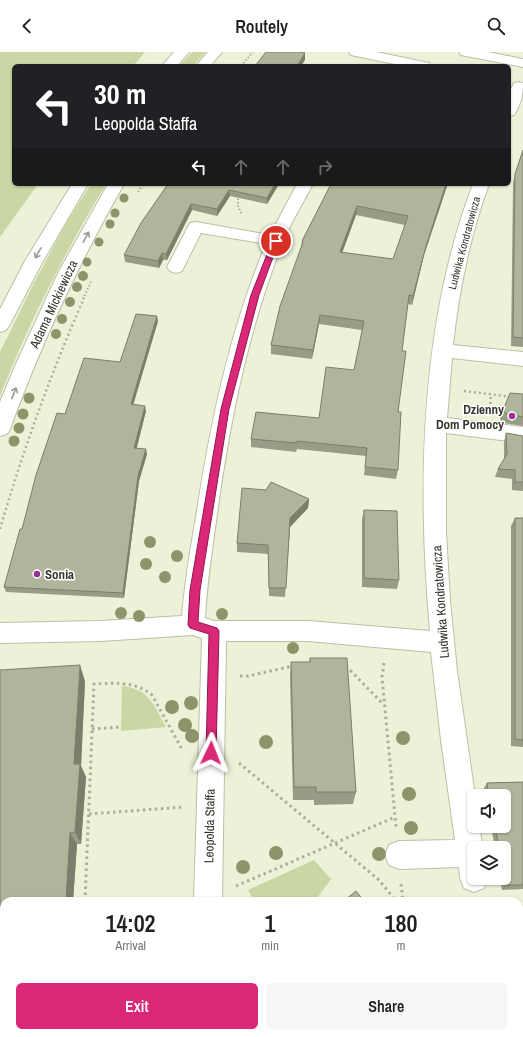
<!DOCTYPE html>
<style>
body{margin:0;font-family:"Archivo Narrow",sans-serif;background:#f6f6f6;color:#202124;height:100vh;display:flex;flex-direction:column;font-size:15px;white-space:nowrap}
*{box-sizing:border-box;margin:0}
p{font-size:13px;color:#757577}
.icon{flex:none;width:22px;height:22px;fill:none;stroke:currentColor;stroke-width:2;stroke-linecap:round;stroke-linejoin:round}
.map{position:relative;flex:1;overflow:hidden}
.panel{position:absolute;left:0px;top:845px;width:523px;height:140px;display:flex;flex-direction:column;background:#fff;border-radius:12px 12px 0 0;box-shadow:0 1px 3px #0004}
.panel>*{flex:none}
.banner{position:absolute;left:12px;top:12px;width:499px;height:122px;border-radius:6px;box-shadow:0 1px 3px #0004;background:#202124;color:#fff;overflow:hidden}
.tools{position:absolute;left:467px;top:737px;display:grid;gap:8px}
.tools a{display:grid;place-items:center;width:44px;height:44px;border-radius:6px;background:#fff;box-shadow:0 1px 3px #0004;font-size:20px}
.pin{position:absolute;display:grid;place-items:center;width:34px;height:34px;color:#fff;margin:-17px;border:2px solid #fff;border-radius:50%;box-shadow:0 1px 4px #0007}
.me{position:absolute;width:44px;margin:-22px;rotate:2deg;stroke-linejoin:round;filter:drop-shadow(0 0 3px #0008)}
.turn{display:flex;align-items:center;gap:14px;height:84px;padding:0 16px;font-size:18px}
.turn .icon{width:52px;height:52px;stroke-width:2.5}
.turn b{display:block;font-size:28px;line-height:34px}
.lanes{display:flex;align-items:center;height:38px;padding:0 16px;background:#0003;justify-content:center;gap:20px;direction:ltr}
.lanes .off{opacity:.35}
.eta{display:flex;justify-content:space-evenly;align-items:center;height:68px;text-align:center}
.eta b{font-size:24px;font-weight:600;line-height:28px}
.action{display:flex;gap:8px;margin-top:auto;padding:8px 16px}
.action a{flex:1;height:46px;border-radius:6px;background:#db2777;color:#fff;font-size:16px;font-weight:600;line-height:46px;text-align:center}
.action a+a{background:#f6f6f6;color:#202124}
header{display:flex;justify-content:space-between;align-items:center;height:52px;padding:0 16px;background:#fff;font-size:18px;font-weight:600}
.map>svg:first-child{display:block}
.green{fill:#cad6a3}
.lines{fill:none;stroke-linecap:round;stroke-linejoin:round}
.minor-casing{stroke:#bac0a7;stroke-width:2}
.path-far2{stroke:#aaaf9a;stroke-width:2;stroke-dasharray:1.5 2;stroke-linecap:butt}
.path-far1{stroke:#aaaf9a;stroke-width:2.5;stroke-dasharray:2 3;stroke-linecap:butt}
.path{stroke:#aaaf9a;stroke-width:3;stroke-dasharray:2.5 3.5;stroke-linecap:butt}
.minor{fill:#fff;fill-rule:evenodd}
.tree{fill:#8d946a}
.wall{fill:#969c85;fill-rule:evenodd}
.shaded-wall{fill:#7a7f6c}
.building{fill:#afb59b;stroke:#7a7f6c;fill-rule:evenodd}
.oneway{stroke:#9a9b96}
.route{fill:#db2777;stroke:#8e194d}
.poi-dot{fill:#973196;stroke:#fff;stroke-width:1.5}
.labels{text-anchor:middle;stroke-width:3;stroke-linejoin:round;paint-order:stroke}
.far-street-label{font-size:11px;fill:#34372c;stroke:#fff}
.street-label{font-size:13px;fill:#34372c;stroke:#fff}
.poi-label{font-size:13px;font-weight:bold;fill:#34372c;stroke:#fff;text-anchor:end}
</style>
<header><svg class="icon" aria-label="back" viewBox="0 0 24 24"><path d="M15 5l-7 7 7 7"/></svg>Routely<svg class="icon" aria-label="search" viewBox="0 0 24 24"><circle cx="10" cy="10" r="6"/><path d="M15 15l6 6"/></svg></header>
<div class="map">
<svg width="523" height="985" viewBox="0 0 523 985">
<rect width="100%" height="100%" fill="#ecf2d8"/>
<!-- green -->
<path class="green" d="M0 0H145L133 14H14V132H38L0 185Z
M192 0H206L193 14H179Z
M91 132H106C65 200 29 270 0 344V300L34 231 65 173Z
M122 634C150 637 154 654 166 675L121 679Z
M314 808 331 827 315 849H254L248 838Z"/>
<g class="lines">
<defs>
<path id="minor" d="M174 0H189L177 14H162Z
M208 0H222L210 14H196Z
M349 0H376L429 11 431 14H404L351 3Z
M459 0H488L523 7V15L466 4 461 3Z
M519 30 523 31C523 42 521 53 514 63L509 64V41L514 31Z
M72 132H88L43 209 9 274 6 278 0 280V257L25 209Z
M108 132H124C79 211 41 292 10 377L7 382 0 384V350L15 314 58 221Z
M297 132H313C304 149 294 165 286 183 250 269 231 363 218 455 213 492 207 529 205 566L214 569H308L430 579C417 433 420 270 473 132H489C470 184 459 238 453 293L523 300V314L452 306 447 366 523 375V391L446 381V480L450 549 457 619 475 744 474 774H479L483 796H474V826H488L484 836 474 840 464 836 460 826 459 815 399 817 389 813 385 803 389 793 399 789 455 788 441 688 431 600 308 589H226L222 849H194L202 586 193 583 101 589 0 591V571L101 569 182 564C185 528 191 493 197 459 211 368 230 278 266 192L201 181 182 219 176 221 170 219 167 215 190 171 196 170 270 183Z
M196 981H226V985H196Z"/>
</defs>
<!-- minor casing -->
<use href="#minor" class="minor-casing"/>
<!-- path-far2 -->
<path class="path-far2" d="M242 13 248 14
M241 14 253 0
M138 140 143 132
M238 143V154L242 163
M83 247 91 230"/>
<!-- path-far1 -->
<path class="path-far1" d="M464 339 512 345
M490 357 491 342
M0 477C23 398 51 321 84 246"/>
<!-- path -->
<path class="path" d="M384 611 382 625 396 775
M346 614 384 653
M240 624H248L293 614
M92 677 121 675
M239 711 379 828 396 849
M89 762 183 755
M401 832 403 849
M236 834 395 765
M85 849 94 632C115 631 135 629 152 643L183 699
M519 885 523 888
M519 913 523 912
M80 981V985
M503 981 504 985"/>
<!-- minor -->
<use href="#minor" class="minor"/>
</g>
<!-- trees -->
<g class="tree">
<circle cx="124" cy="146" r="4.5"/>
<circle cx="115" cy="161" r="4.5"/>
<circle cx="110" cy="172" r="4.5"/>
<circle cx="99" cy="190" r="4.5"/>
<circle cx="87" cy="210" r="4.5"/>
<circle cx="83" cy="224" r="5"/>
<circle cx="77" cy="235" r="5"/>
<circle cx="70" cy="250" r="5"/>
<circle cx="62" cy="267" r="5"/>
<circle cx="56" cy="282" r="5"/>
<circle cx="29" cy="346" r="5.5"/>
<circle cx="23" cy="362" r="5.5"/>
<circle cx="19" cy="376" r="5.5"/>
<circle cx="14" cy="389" r="5.5"/>
<circle cx="150" cy="490" r="6"/>
<circle cx="177" cy="504" r="6"/>
<circle cx="146" cy="512" r="6"/>
<circle cx="165" cy="525" r="6"/>
<circle cx="121" cy="561" r="6"/>
<circle cx="222" cy="562" r="6"/>
<circle cx="139" cy="564" r="6"/>
<circle cx="293" cy="596" r="6"/>
<circle cx="191" cy="651" r="7"/>
<circle cx="172" cy="655" r="7"/>
<circle cx="185" cy="673" r="7"/>
<circle cx="192" cy="684" r="7"/>
<circle cx="403" cy="686" r="7"/>
<circle cx="266" cy="690" r="7"/>
<circle cx="409" cy="742" r="7"/>
<circle cx="411" cy="776" r="7"/>
<circle cx="276" cy="801" r="7"/>
<circle cx="379" cy="802" r="7"/>
<circle cx="243" cy="815" r="7"/>
</g>
<!-- wall -->
<path class="wall" d="M523 98V295L511 294 513 131 515 122Z
M168 132H279L267 152 230 144 217 164 192 158 167 208H163L159 216 125 210 124 203Z
M331 132 445 140 424 203 412 253 408 252 402 299 398 360V418L396 427 364 423 366 404 297 397 296 400 251 395V387L319 366 354 318 362 278 319 272 312 307 271 302V293L301 196 302 189ZM356 163 405 173 393 207 342 201Z
M158 269 133 352 146 359 137 396 147 402 139 429 124 546 6 540 4 535 22 477 65 362 120 310Z
M523 342V374L503 371 500 367 503 358Z
M506 381 523 384V439L512 438V427L495 425 498 417 504 407V390Z
M309 447 308 456 290 475 285 545 269 544 268 502 237 500V491Z
M364 458 399 528 397 537 362 535V467Z
M515 466H523V695L511 694V474Z
M310 606 356 740 353 752 314 753V748H293L290 625 291 610H309Z
M85 629 81 714 86 725 81 792H77L73 849 4 981H66V985H0Z
M523 730V837L502 838 500 826H504V796H495L491 774H504V744H485L484 736 487 731Z
M376 981H472L475 985H379Z"/>
<!-- shaded-wall -->
<path class="shaded-wall" d="M305 1V8L301 14H297Z
M275 132H279L267 152V146Z
M446 132H448L445 140 424 203 412 253 413 244 426 194Z
M229 138 230 144 217 164V157Z
M191 152 192 158 167 208 166 202Z
M357 154 356 163 339 209 340 200Z
M162 201 163 208 159 216 158 209Z
M320 263 319 272 312 307 313 298Z
M157 264 158 269 132 357 131 352Z
M145 354 146 359 135 401 134 396Z
M146 397 147 402 139 429 124 546 123 541 138 424Z
M309 447 308 456 290 475 285 545 290 466Z
M80 613 85 629 81 714 86 725 81 792 75 780 74 712Z
M70 781 77 792 73 849H67L66 848Z
M58 981H66V985H58Z"/>
<!-- building -->
<path class="building" d="M266 0H300L305 1 297 14H255Z
M523 98V286L513 285 515 122Z
M168 132H275L267 146 229 138 217 157 191 152 166 202 162 201 158 209 124 203 141 171Z
M331 132H446L426 194 413 244 409 243 402 299H406L398 360H401L398 418 365 415 367 396 297 389V391L251 387 256 360 319 366 326 315 354 318 364 269 320 263 313 298 271 293 280 254 303 190 302 189ZM357 154 408 164 393 207 340 200Z
M136 262 157 264 131 352 145 354 134 396 146 397 138 424 123 541 4 535 20 477H22L36 423 57 361 65 362 84 306 120 310Z
M510 341 523 342V365L506 362 503 358Z
M506 381 523 384V430H515V418L498 417 507 402Z
M271 430 309 447 290 466 286 536H269L268 493 237 491 242 436 266 438Z
M364 458 397 459 399 528 364 526Z
M515 466H523V688L515 687Z
M310 606H347L356 740H316V735H294L291 610H310Z
M80 613 74 712H80L75 780 70 781 66 848H72V849H4V981H58V985H0V618Z
M523 730V833H506L504 824V796H499L495 774H504V744H489L487 731Z
M356 839 364 849H344Z
M385 981H472L475 985H388Z
M106 983V985H77Z"/>
<!-- one-way arrows -->
<defs><path id="oneway-shaft" d="M-6 0H5M1.5-3L5.5 0L1.5 3" fill="none" stroke-width="1.6" stroke-linecap="round" stroke-linejoin="round"/></defs>
<g class="oneway">
<use href="#oneway-shaft" transform="translate(86 185) rotate(-62)"/>
<use href="#oneway-shaft" transform="translate(38 201) rotate(120)"/>
<use href="#oneway-shaft" transform="translate(14 341) rotate(-69)"/>
</g>
<!-- route -->
<path class="route" d="M273 187H278L279 189 259 243 229 357 200 538 198 570 217 576 219 579 216 701 215 705 211 706 207 705 206 701 209 582 190 576 188 573 190 538 221 357 251 243Z"/>
<!-- markers -->
<g class="poi-dot">
<circle cx="512" cy="364" r="4"/>
<circle cx="37" cy="522" r="4"/>
</g>
<g class="labels">
<!-- far-street labels -->
<g class="far-street-label">
<text transform="translate(464 191) rotate(-75)" y="4">Ludwika Kondratowicza</text>
</g>
<!-- street labels -->
<g class="street-label">
<text transform="translate(53 252) rotate(-65)" y="5">Adama Mickiewicza</text>
<text transform="translate(440 550) rotate(-94)" y="5">Ludwika Kondratowicza</text>
<text transform="translate(209 774) rotate(-89)" y="5">Leopolda Staffa</text>
</g>
<!-- poi labels -->
<g class="poi-label">
<text x="504" y="362">Dzienny<tspan x="504" dy="15">Dom Pomocy</tspan></text>
<text x="45" y="527" text-anchor="start">Sonia</text>
</g>
</g>
</svg>
<div class="tools">
<a><svg class="icon" aria-label="sound" viewBox="0 0 24 24"><path d="M4 9h4l5-4v14l-5-4H4zM17 9q2 3 0 6"/></svg></a>
<a><svg class="icon" aria-label="layers" viewBox="0 0 24 24"><path d="M12 4l9 5-9 5-9-5zM3 14l9 5 9-5"/></svg></a>
</div>
<div class="pin" style="left:276px;top:189px;background:#d93025"><svg class="icon" aria-label="arrive" viewBox="0 0 24 24"><path d="M6 21V4h12l-3 4 3 4H6"/></svg></div>
<svg class="me" style="left:211px;top:701px" viewBox="-20 -20 40 40"><path d="M0-17L14 15 0 8-14 15z" fill="#db2777" stroke="#fff" stroke-width="4"/></svg>
<div class="banner">
<div class="turn"><svg class="icon" aria-label="left" viewBox="0 0 24 24"><path d="M17 20v-9H6M10 6l-5 5 5 5"/></svg><div><b>30 m</b>Leopolda Staffa</div></div>
<div class="lanes"><svg class="icon" aria-label="left" viewBox="0 0 24 24"><path d="M17 20v-9H6M10 6l-5 5 5 5"/></svg><svg class="icon off" aria-label="ahead" viewBox="0 0 24 24"><path d="M12 20V5M6 11l6-6 6 6"/></svg><svg class="icon off" aria-label="ahead" viewBox="0 0 24 24"><path d="M12 20V5M6 11l6-6 6 6"/></svg><svg class="icon off" aria-label="right" viewBox="0 0 24 24"><path d="M7 20v-9h11M14 6l5 5-5 5"/></svg></div>
</div>
<section class="panel">
<div class="eta">
<div><b>14:02</b><p>Arrival</p></div>
<div><b>1</b><p>min</p></div>
<div><b>180</b><p>m</p></div>
</div>
<div class="action"><a>Exit</a><a>Share</a></div>
</section>
</div>
